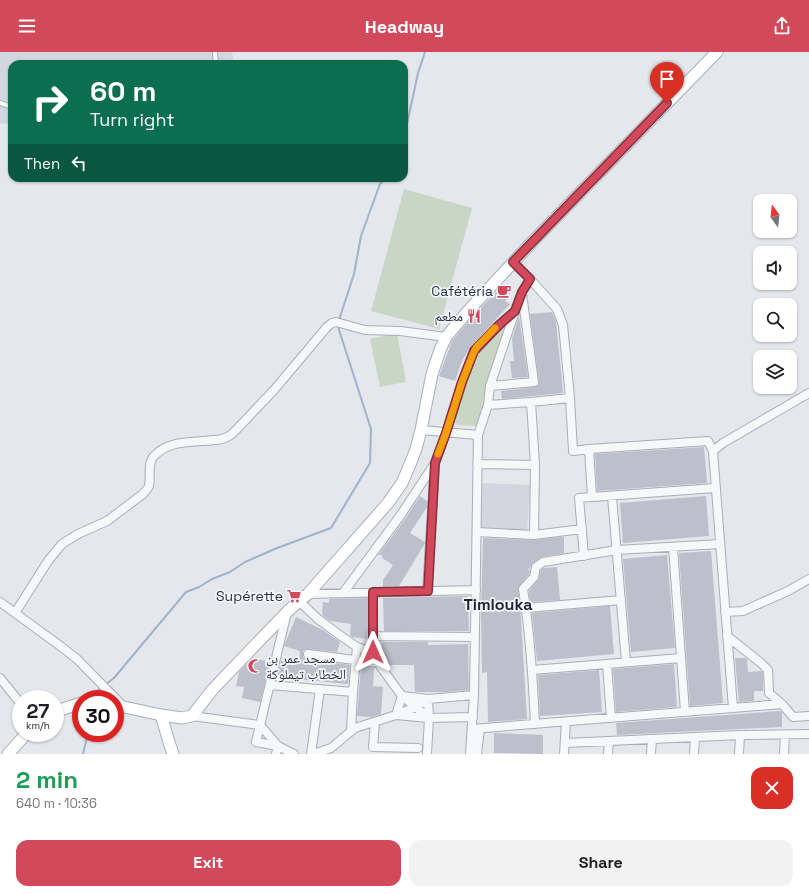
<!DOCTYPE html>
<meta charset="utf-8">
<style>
body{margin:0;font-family:"Space Grotesk","Noto Naskh Arabic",sans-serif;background:#f2f2f2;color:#202124;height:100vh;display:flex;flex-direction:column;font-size:15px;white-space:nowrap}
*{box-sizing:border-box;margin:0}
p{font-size:13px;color:#757577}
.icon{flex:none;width:22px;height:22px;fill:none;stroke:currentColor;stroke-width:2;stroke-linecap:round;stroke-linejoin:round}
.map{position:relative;height:702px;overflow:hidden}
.side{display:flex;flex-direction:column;background:#fff;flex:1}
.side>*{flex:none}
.top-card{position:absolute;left:8px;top:8px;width:400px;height:122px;border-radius:12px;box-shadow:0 1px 3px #0004;background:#0b6e4f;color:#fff;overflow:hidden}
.needle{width:26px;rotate:345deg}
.tools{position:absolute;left:753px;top:142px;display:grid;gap:8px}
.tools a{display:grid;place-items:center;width:44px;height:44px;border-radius:8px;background:#fff;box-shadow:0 1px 3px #0004;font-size:20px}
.speed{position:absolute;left:12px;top:638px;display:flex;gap:8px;font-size:20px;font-weight:700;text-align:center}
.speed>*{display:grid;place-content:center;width:52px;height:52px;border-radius:50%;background:#fff;box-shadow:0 1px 3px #0004;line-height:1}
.speed small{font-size:10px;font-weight:400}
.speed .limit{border:6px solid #d22;background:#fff;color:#111}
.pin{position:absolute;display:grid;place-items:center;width:34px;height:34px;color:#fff;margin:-41px -17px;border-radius:50% 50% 50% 0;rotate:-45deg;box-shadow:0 0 4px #0007}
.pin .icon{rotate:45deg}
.me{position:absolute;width:44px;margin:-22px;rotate:0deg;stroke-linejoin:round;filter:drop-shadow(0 0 3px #0008)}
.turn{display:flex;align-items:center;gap:14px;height:84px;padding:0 16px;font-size:18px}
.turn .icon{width:52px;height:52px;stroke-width:2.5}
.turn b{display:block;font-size:28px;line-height:34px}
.then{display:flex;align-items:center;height:38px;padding:0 16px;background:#0003;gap:8px;font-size:15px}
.round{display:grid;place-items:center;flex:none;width:42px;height:42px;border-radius:12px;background:#f2f2f2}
.head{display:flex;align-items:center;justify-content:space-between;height:68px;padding:0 16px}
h1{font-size:24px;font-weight:800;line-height:30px;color:#1e9e55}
.action{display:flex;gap:8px;margin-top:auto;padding:8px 16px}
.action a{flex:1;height:46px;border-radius:12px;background:#d1495b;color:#fff;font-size:16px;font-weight:800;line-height:46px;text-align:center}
.action a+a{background:#f2f2f2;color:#202124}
header{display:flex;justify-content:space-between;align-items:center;height:52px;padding:0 16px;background:#d1495b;color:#fff;font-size:18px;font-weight:800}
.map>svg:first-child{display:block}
.built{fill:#d2d6de}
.green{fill:#c9d6c5}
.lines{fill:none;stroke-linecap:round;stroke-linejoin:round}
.stream{stroke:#9fb4cc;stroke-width:2}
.building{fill:#bbc0ca}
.lane-casing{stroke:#a9aeb7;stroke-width:6}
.street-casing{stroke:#a9aeb7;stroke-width:10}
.secondary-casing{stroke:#a9aeb7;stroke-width:13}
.lane{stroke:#f7f8fa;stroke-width:4}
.street{stroke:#f7f8fa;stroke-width:8}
.secondary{stroke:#fff;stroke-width:11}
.route-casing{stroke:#882f3b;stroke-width:10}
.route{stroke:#d1495b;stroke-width:7}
.slow{stroke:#f59e0b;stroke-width:7}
.labels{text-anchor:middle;stroke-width:3.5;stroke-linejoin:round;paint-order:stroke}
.poi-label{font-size:14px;fill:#2b3445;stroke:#f4f6f9;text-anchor:end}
.quarter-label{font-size:16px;font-weight:bold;fill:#1d2536;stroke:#f4f6f9}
</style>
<header><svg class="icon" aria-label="menu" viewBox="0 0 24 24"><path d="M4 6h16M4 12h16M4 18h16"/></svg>Headway<svg class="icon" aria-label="share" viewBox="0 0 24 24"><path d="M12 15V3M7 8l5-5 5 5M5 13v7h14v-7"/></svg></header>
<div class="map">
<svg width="809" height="702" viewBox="0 0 809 702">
<rect width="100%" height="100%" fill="#e4e7ec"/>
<!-- built -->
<path class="built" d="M0 0H232L234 12H12V71L0 72Z
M481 431 530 433 527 479 478 477Z"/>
<!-- green -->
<path class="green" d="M404 137 472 156 439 277 371 259Z
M505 272 506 273 505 276 490 327 480 371 477 374 458 373 455 371 460 347 475 301Z
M397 281 406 330 380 335 370 287Z"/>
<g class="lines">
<!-- stream -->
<path class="stream" d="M404 86 418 21 425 0
M340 269V265L354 222 361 184 380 132 385 126
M105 633 114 626 186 540 199 535 212 527 230 520 245 510 277 496 331 476 370 411 371 377 339 278V273
M92 643 101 636
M83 702 88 681"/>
</g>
<!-- building -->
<path class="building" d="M502 234 510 243 505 249 510 252 469 297 462 309 455 329 439 324 452 289 473 264Z
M552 260 556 269 563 341 502 347 501 339 534 335 539 332V329L530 262Z
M519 264 528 325 512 326 510 309H514L512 287Z
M704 395 707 431 597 439 595 402Z
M420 444 427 449V455L410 481 425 490 424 493 399 534 384 535 383 534V528L393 513 382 506V503H378L405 467Z
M706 444 709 484 623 491 620 451Z
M559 485H564V501L542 505 533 511 530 516 527 518H530L529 522 518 536 520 552 527 667 488 670 487 620 482 621 481 561 483 486 534 488Z
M711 499 723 651 690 654 679 501Z
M667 503 675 596 631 600 623 507Z
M557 515 560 548 530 550 529 539 538 528 541 518 543 516Z
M468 544 469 579H384L383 546Z
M368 546V578L367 587 352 585 350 583 351 572 330 569 322 563 323 550 329 551V547Z
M610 554 614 602 537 609 532 561Z
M296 565 323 578 340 590 337 600 308 597H306L303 599V604L304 606 307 607 350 613 348 632 277 625 281 609 299 610 300 599 284 594Z
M382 590H428V593L468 592 469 638 446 640H415L414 613H386L382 607Z
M253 606 270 610 260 650 242 646 244 635 236 634 239 620 247 612 249 613 250 609Z
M735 606H745L747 607 748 620 761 619 763 620V639H754V649L739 650Z
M674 612 677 655 616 660 613 617Z
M361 614 374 616 373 634 383 635 381 662 372 665 357 664Z
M599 618 602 660 540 664 538 623Z
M780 659 782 660V675L617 683 616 671Z
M494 681 543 683V702L494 701Z"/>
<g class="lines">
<defs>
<path id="lane" d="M215 0 216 12
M0 51 12 55"/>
<path id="street" d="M530 227 557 257 563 273 570 346
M490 334 534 330 522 242
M531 350 535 413
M488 353 531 350 570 346 573 399 589 397
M421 378 478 383
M713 399 723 391 809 341
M477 412 535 413 534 483
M612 444 626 610
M592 445 715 436
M477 480 534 483 582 477
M673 495 685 660
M584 504 579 446 592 445 589 397 708 389 713 399 733 656
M427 539 435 411
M373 540V600L378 611 402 644 429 666 473 665
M343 541 400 464 435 411 446 381 462 330 474 299 499 273 514 260
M308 542 476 538
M299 549 318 567 341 584 357 595 373 600
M0 550 15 561
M526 556 621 548
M725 560 743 559 788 539 809 527
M373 584 475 585
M727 584 761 611 768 618 769 641 782 652 793 665 809 664
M308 602 378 611
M607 612 611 666
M532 618 681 606
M0 626 21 652
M270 633 353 640
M123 654 77 607 59 593 15 561 48 509 62 492 78 482 107 469 143 442C145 439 148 437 149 434 151 425 147 411 154 404 170 387 193 391 214 388 219 388 224 387 229 384 231 383 234 380 236 378L274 338 327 275 332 271 336 270 365 278 400 279 446 285
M192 664 260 673 278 694 294 702
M375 670 373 695 418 696
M535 672C533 627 530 581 523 537L534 525 536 515 543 510 617 498 720 492
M472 677 782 652
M351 679 353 640 357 595
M565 691 740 683 809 682
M276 702 278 694 256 690 287 560
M311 702 320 637
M313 702 331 696 355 676 396 663 416 655 428 647 474 643
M427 702 429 666 428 647 402 644 396 663 429 666
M470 702 474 643 478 383 488 353 490 334 511 271 522 240 530 227 513 210
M477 702 480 677
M564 702 566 670
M608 702 609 689
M651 702 652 687
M694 702 695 685
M739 702 740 683
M784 702 785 683"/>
<path id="secondary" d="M115 653 161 663 182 666 192 664 213 637 288 559 299 549 308 542 388 451 402 431 411 410 416 397 421 378 432 322 440 298 446 285 468 259 533 189 717 0
M55 661 63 657 81 651
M161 663 169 690 173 702
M8 702 27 681"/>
</defs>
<!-- lane casing -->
<use href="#lane" class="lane-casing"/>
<!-- street casing -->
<use href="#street" class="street-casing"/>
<!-- secondary casing -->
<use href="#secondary" class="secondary-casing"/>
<!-- lane -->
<use href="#lane" class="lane"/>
<!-- street -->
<use href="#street" class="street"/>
<!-- secondary -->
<use href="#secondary" class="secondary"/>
</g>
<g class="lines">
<defs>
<path id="route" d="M373 600V540L428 539 435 411 446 381 462 330 474 299 499 273 515 259 522 240 530 227 513 210 667 51"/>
</defs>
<!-- route casing -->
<use href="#route" class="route-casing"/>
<!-- route -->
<use href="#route" class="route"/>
<!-- slow -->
<path class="slow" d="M438 402 446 381 462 330 473 302 476 296 495 276"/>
</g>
<!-- icons -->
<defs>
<symbol id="cafe-bare" viewBox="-9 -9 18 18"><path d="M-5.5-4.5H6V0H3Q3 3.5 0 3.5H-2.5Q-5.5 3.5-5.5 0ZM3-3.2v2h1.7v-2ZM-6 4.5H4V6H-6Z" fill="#d1495b" stroke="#f4f6f9" stroke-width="2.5" paint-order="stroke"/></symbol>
<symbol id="restaurant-bare" viewBox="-9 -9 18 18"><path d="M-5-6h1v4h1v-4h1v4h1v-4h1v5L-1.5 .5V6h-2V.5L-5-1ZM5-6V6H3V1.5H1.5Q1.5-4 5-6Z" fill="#d1495b" stroke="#f4f6f9" stroke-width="2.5" paint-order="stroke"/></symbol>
<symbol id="supermarket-bare" viewBox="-9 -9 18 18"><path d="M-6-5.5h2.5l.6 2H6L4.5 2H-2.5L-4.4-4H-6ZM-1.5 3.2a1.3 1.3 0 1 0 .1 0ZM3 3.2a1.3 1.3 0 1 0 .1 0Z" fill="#d1495b" stroke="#f4f6f9" stroke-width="2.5" paint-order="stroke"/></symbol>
<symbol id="mosque-bare" viewBox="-9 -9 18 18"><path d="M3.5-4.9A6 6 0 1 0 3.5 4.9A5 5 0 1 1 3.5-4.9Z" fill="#d1495b" stroke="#f4f6f9" stroke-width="2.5" paint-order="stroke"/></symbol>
</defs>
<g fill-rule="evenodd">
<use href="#cafe-bare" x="494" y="229" width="20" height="20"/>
<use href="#restaurant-bare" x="464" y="254" width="20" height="20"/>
<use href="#supermarket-bare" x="284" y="534" width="20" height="20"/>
<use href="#mosque-bare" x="245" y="604" width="20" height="20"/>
</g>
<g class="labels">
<!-- poi labels -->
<g class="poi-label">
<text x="493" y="244">Cafétéria</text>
<text x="463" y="269">مطعم</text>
<text x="283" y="549">Supérette</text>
<text x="266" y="611" text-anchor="start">مسجد عمر بن<tspan x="266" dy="16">الخطاب تيملوكة</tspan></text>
</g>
<!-- quarter labels -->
<g class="quarter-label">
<text x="498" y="558">Timlouka</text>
</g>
</g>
</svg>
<div class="tools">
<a><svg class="needle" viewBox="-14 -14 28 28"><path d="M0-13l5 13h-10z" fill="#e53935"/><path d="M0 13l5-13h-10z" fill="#757577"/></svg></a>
<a><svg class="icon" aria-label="sound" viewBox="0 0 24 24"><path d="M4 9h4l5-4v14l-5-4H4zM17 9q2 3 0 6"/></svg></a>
<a><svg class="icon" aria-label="search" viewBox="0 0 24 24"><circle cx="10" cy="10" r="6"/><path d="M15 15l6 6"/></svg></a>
<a><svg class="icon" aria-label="layers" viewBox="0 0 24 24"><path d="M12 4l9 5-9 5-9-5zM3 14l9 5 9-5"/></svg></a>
</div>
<div class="speed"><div>27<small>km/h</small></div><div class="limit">30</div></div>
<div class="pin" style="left:667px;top:51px;background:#d93025"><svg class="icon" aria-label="arrive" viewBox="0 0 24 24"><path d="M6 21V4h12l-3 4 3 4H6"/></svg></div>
<svg class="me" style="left:373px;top:600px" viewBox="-20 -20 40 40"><path d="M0-17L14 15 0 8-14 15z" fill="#d1495b" stroke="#fff" stroke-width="4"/></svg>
<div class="top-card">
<div class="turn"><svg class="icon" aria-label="right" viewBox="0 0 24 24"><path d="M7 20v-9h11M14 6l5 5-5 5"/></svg><div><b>60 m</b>Turn right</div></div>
<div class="then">Then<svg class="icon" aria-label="left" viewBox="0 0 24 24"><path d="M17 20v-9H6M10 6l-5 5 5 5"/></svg></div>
</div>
</div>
<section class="side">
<div class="head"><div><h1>2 min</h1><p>640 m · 10:36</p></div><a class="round" style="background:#d93025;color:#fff"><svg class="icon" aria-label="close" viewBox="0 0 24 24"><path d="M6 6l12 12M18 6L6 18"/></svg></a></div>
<div class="action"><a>Exit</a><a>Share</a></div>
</section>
